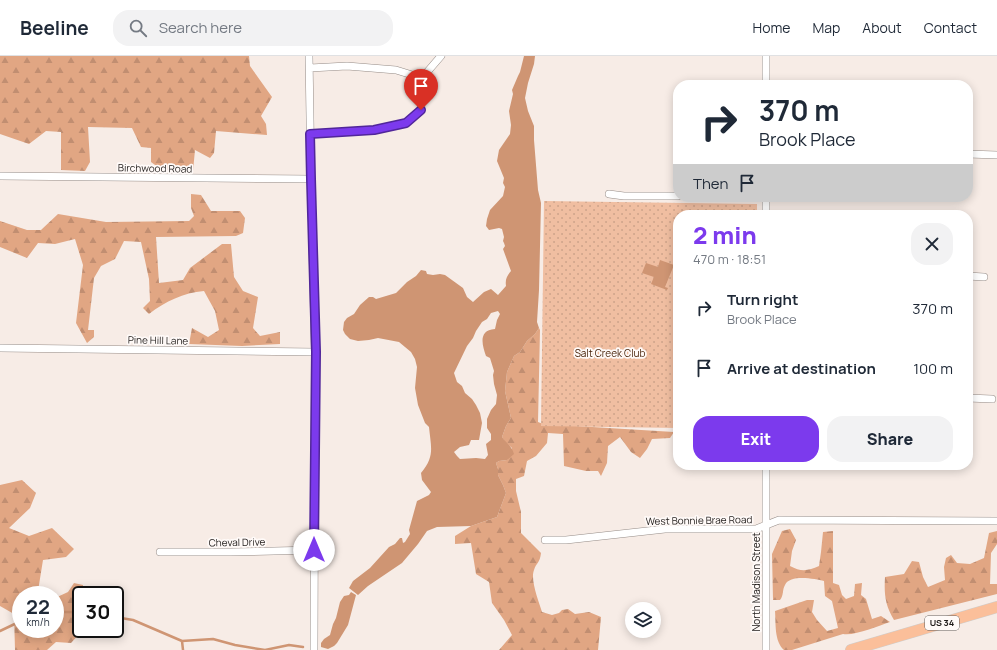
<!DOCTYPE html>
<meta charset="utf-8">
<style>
body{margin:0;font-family:Manrope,sans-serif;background:#f2f2f3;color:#1f2937;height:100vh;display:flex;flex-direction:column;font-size:15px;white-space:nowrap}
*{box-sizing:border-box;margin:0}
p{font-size:13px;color:#747a83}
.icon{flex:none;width:22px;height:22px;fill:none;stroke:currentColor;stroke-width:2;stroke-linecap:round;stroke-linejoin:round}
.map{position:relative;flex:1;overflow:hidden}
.sheet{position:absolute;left:673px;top:154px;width:300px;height:260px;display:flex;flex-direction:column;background:#fff;border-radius:16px;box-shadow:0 2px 10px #0003}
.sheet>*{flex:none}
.hud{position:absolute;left:673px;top:24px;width:300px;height:122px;border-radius:16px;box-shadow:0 2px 10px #0003;background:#fff;color:#1f2937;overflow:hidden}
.fabs{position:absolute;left:625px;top:546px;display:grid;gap:8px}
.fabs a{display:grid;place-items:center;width:36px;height:36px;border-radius:50%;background:#fff;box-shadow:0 2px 10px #0003;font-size:20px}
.speed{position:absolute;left:12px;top:530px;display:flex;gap:8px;font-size:20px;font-weight:700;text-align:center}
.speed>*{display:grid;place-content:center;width:52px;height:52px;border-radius:50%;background:#fff;box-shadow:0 2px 10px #0003;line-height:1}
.speed small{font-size:10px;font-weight:400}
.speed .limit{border:2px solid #111;border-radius:6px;background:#fff;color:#111}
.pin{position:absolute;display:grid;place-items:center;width:34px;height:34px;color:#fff;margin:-41px -17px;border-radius:50% 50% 50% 0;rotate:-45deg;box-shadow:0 0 4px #0007}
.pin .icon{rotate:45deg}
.me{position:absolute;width:44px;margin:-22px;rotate:0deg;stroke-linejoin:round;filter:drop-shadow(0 0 3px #0008)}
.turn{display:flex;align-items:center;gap:14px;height:84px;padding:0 20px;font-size:18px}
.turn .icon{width:52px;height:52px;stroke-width:2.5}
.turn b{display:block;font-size:28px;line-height:34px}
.then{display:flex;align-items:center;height:38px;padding:0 20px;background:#0003;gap:8px;font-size:15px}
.round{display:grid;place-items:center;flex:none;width:42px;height:42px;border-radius:16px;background:#f2f2f3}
.headline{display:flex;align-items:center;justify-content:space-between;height:68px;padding:0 20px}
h1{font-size:24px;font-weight:800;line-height:30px;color:#7c3aed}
.action{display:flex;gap:8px;margin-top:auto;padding:8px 20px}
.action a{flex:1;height:46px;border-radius:16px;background:#7c3aed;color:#fff;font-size:16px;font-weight:800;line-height:46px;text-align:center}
.action a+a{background:#f2f2f3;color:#1f2937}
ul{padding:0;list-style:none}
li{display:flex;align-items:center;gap:12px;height:60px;padding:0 20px}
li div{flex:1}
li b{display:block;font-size:15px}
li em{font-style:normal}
header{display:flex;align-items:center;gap:24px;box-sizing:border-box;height:56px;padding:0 20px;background:#fff;border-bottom:1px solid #e0e1e3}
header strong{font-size:19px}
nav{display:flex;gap:22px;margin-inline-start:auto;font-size:14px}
.search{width:280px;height:36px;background:#f2f2f3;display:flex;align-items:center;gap:10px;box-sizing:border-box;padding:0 14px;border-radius:16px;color:#747a83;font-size:15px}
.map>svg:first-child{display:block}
.forest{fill:url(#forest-firs)}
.park{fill:url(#park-dots)}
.water{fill:#cf9573;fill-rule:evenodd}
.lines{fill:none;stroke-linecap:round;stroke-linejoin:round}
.stream{stroke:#cf9573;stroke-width:2.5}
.minor-casing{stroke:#968c87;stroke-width:8}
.primary-casing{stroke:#cecdcc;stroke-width:12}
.minor{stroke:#fff;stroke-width:7}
.primary{stroke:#fbbf9a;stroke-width:11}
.route-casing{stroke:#51269a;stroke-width:10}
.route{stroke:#7c3aed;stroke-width:7}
.labels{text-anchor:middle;stroke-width:3.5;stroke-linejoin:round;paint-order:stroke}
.shield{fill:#fffaf8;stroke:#625e5c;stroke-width:1}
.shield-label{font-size:9px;font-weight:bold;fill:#1f1b19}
.street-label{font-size:10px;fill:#1f1b19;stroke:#fffaf8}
.park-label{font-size:10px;fill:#431d03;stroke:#fffaf8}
</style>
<header>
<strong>Beeline</strong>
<div class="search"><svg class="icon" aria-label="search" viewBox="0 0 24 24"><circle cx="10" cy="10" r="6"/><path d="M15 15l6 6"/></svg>Search here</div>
<nav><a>Home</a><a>Map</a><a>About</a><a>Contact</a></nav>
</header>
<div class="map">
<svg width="997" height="594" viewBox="0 0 997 594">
<defs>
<pattern id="forest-firs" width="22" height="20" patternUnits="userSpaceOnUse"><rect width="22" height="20" fill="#e1a683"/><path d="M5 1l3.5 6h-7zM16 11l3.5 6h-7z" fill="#c18e71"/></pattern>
<pattern id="park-dots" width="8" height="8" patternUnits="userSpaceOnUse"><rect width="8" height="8" fill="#f0bea1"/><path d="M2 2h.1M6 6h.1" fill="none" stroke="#cda38a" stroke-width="1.8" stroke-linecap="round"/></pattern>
</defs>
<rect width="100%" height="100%" fill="#f7ece6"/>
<!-- forest -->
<path class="forest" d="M0 0H249L250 10 272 41 261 60 266 68 267 79 216 75 214 97 210 102 195 94 193 115 162 114 151 106V92L141 91 132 72 88 71 90 106 85 115 61 114V76L46 75 29 88 0 78Z
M191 138 201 139 211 155H240L245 162 243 177 236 180 156 181 159 227 183 224 190 212 222 188H231L234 221 243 235 258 241 253 272 260 280 280 276V288L242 290 189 288 192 272 208 281 219 274 215 255 204 235C183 237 166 245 149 258L143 252 150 245 149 223 141 186 124 185 115 203 101 210 94 222 88 274H94V281L87 287 76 267 83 209 75 183 55 188 38 187 27 202 0 191V165L27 174H41L58 158 106 166 189 165 194 160 191 152Z
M539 272 540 274 538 366 543 368 674 376 670 382 652 383 647 393 640 402 631 396 620 381 608 390 607 407 601 420 598 415H586L564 410 563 378 548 377 547 387 536 400 527 405 524 420 516 423V435L521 456V477L541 497C540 507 536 507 534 514 530 524 539 546 542 556L552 559 559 557 562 554 568 553 575 558 589 556 601 561 598 594H499L512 579 504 564 492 547 489 526 476 518 471 487 455 488V480L471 470 497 461 506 437 503 429 498 419V413L496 407 499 405 507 404 512 392 505 386 502 381 506 370 511 362 505 335 507 316 514 300 520 296 527 285 535 278Z
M22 424 36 437 30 452 9 472 29 480 52 472 74 493 66 501 43 504 38 535 45 539H21V573H55V542L68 536 74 527 83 529V539H81V576L71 587 56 586 47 594H15L14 558 0 550V429Z
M790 473 796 484 792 495 790 510C801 516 808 515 819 510L821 496 823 476 833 475V527L839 529 842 539 846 543 854 540 855 528 862 527 861 539 866 543 872 563 881 560 890 566C878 570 855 580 843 578L792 594H784C774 585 776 567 775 555L807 544H814L812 556 817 564 827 575 838 572 832 545 825 540 824 525C815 523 790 518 785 529 782 534 784 539 780 544H773L772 498 782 475Z
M997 475V488L991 497 990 528H997V538L894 564C885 549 884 538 885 521L904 518 912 505 919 506 923 521 928 531 945 524 944 511 946 502 951 499 957 507 970 508 984 502 989 477Z"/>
<!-- park -->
<path class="park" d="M544 145 757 148V159H678V372L541 370Z"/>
<!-- water -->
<path class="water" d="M524 0H535L534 8 528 27 525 42 528 55 534 70V84L538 134 541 147 539 234 537 266 539 272 535 278 527 285 520 296 514 300 507 316 505 335 511 362 506 370 502 381C506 387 512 390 514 398L507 404 499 405 496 407 498 413V419L503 429 506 437 497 461 471 470 437 471 427 475 418 488 402 507 368 530 358 539 349 532 353 525 370 512 389 491 395 488 400 482H402L403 487 405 486 410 478 409 474 417 445 429 439 431 436 422 424 421 417C435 400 431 392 429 371L425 367 418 349 415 332 417 311 415 303 411 296 399 286 378 282 369 284 358 285 350 283 345 278 343 274 344 266 347 262 354 258 360 249 369 241H373L376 243 396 237 407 226 416 220 421 214 426 215 427 218 433 219 440 218 445 219 463 232 467 241 473 246 484 236 491 233 498 239 506 230C505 223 507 220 511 215L503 193 505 190 504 187 503 185 504 181 502 173 499 172 489 174 486 170 487 163 490 154 503 140 505 131 503 127 504 122 497 105 499 94 510 78 511 69 509 55 513 38 512 34 518 20 520 16ZM498 255 500 258 497 264 495 273C478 274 482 289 486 300L490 302 494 315 493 319 494 328 497 339 496 348 491 354 487 363V372L491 378V384L486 388 488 399 485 403 476 402 460 403 457 400 454 396 460 391 469 389 471 384H479L482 367 480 357 476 349 472 343 465 337 462 330 457 326 454 317 467 290 473 282 476 275 482 266 487 263 491 257Z
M660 204 674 209 665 231 668 232 667 234 651 228 654 221 642 217 646 207 658 211Z
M351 536 356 539 348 569 337 587 334 590 328 593 321 591V587L324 583 330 579 333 568 336 562 340 546 344 540 349 539Z"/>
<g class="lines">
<!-- stream -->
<path class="stream" d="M55 558 64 556H81
M115 561 133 564 182 585 213 583 235 589 265 594 289 589 303 591
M0 575 21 565
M182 585 183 594"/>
<defs>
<path id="minor" d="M309 0 311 123 315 296 314 594
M310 12 347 10 396 14 422 22 421 54 406 67 374 74 311 78
M422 22 441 0
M766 29V0
M968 98 997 99
M0 120 311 123
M609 138 624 140H678
M766 141V159
M968 220 984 221
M0 292 315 296
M968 342 992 343
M545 484H566L665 473H756L779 464 997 465
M160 496H231L314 494
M766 594V409"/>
<path id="primary" d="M851 594 997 551"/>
</defs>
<!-- minor casing -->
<use href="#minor" class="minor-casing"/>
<!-- primary casing -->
<use href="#primary" class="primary-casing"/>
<!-- minor -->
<use href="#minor" class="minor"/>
<!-- primary -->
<use href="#primary" class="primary"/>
</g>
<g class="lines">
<defs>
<path id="route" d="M314 494 316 296 311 123 310 78 374 74 406 67 421 54"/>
</defs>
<!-- route casing -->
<use href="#route" class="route-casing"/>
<!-- route -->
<use href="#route" class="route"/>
</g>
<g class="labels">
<!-- shield labels -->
<rect class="shield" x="925" y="560" width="34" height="14" rx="3"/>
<g class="shield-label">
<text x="942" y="570">US 34</text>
</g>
<!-- street labels -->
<g class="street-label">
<text transform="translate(155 112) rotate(1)" y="4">Birchwood Road</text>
<text transform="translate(158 284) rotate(1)" y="4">Pine Hill Lane</text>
<text transform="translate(699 464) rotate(-1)" y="4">West Bonnie Brae Road</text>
<text transform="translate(237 486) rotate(-1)" y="4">Cheval Drive</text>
<text transform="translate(756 526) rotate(-90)" y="4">North Madison Street</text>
</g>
<!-- park labels -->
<g class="park-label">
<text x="610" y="301">Salt Creek Club</text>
</g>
</g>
</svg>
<div class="fabs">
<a><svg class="icon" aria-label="layers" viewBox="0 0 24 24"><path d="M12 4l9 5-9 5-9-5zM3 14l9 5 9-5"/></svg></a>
</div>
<div class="speed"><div>22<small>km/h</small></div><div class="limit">30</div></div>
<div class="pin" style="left:421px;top:54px;background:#d93025"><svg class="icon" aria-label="arrive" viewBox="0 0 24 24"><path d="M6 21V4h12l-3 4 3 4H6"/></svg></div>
<svg class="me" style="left:314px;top:494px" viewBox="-20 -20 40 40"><circle r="19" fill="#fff"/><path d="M0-13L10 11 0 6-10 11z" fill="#7c3aed"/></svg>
<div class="hud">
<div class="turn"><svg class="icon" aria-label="right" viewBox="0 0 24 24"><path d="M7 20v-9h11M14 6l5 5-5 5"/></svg><div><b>370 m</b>Brook Place</div></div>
<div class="then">Then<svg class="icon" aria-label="arrive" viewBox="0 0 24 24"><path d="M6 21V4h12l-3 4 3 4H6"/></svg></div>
</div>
<section class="sheet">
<div class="headline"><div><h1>2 min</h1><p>470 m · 18:51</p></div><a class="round"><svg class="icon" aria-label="close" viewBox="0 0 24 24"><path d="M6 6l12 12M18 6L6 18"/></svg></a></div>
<ul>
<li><svg class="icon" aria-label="right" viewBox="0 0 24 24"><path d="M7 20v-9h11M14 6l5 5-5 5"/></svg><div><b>Turn right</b><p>Brook Place</p></div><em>370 m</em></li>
<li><svg class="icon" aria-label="arrive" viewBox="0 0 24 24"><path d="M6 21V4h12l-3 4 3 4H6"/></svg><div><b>Arrive at destination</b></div><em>100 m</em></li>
</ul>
<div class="action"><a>Exit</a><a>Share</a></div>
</section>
</div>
